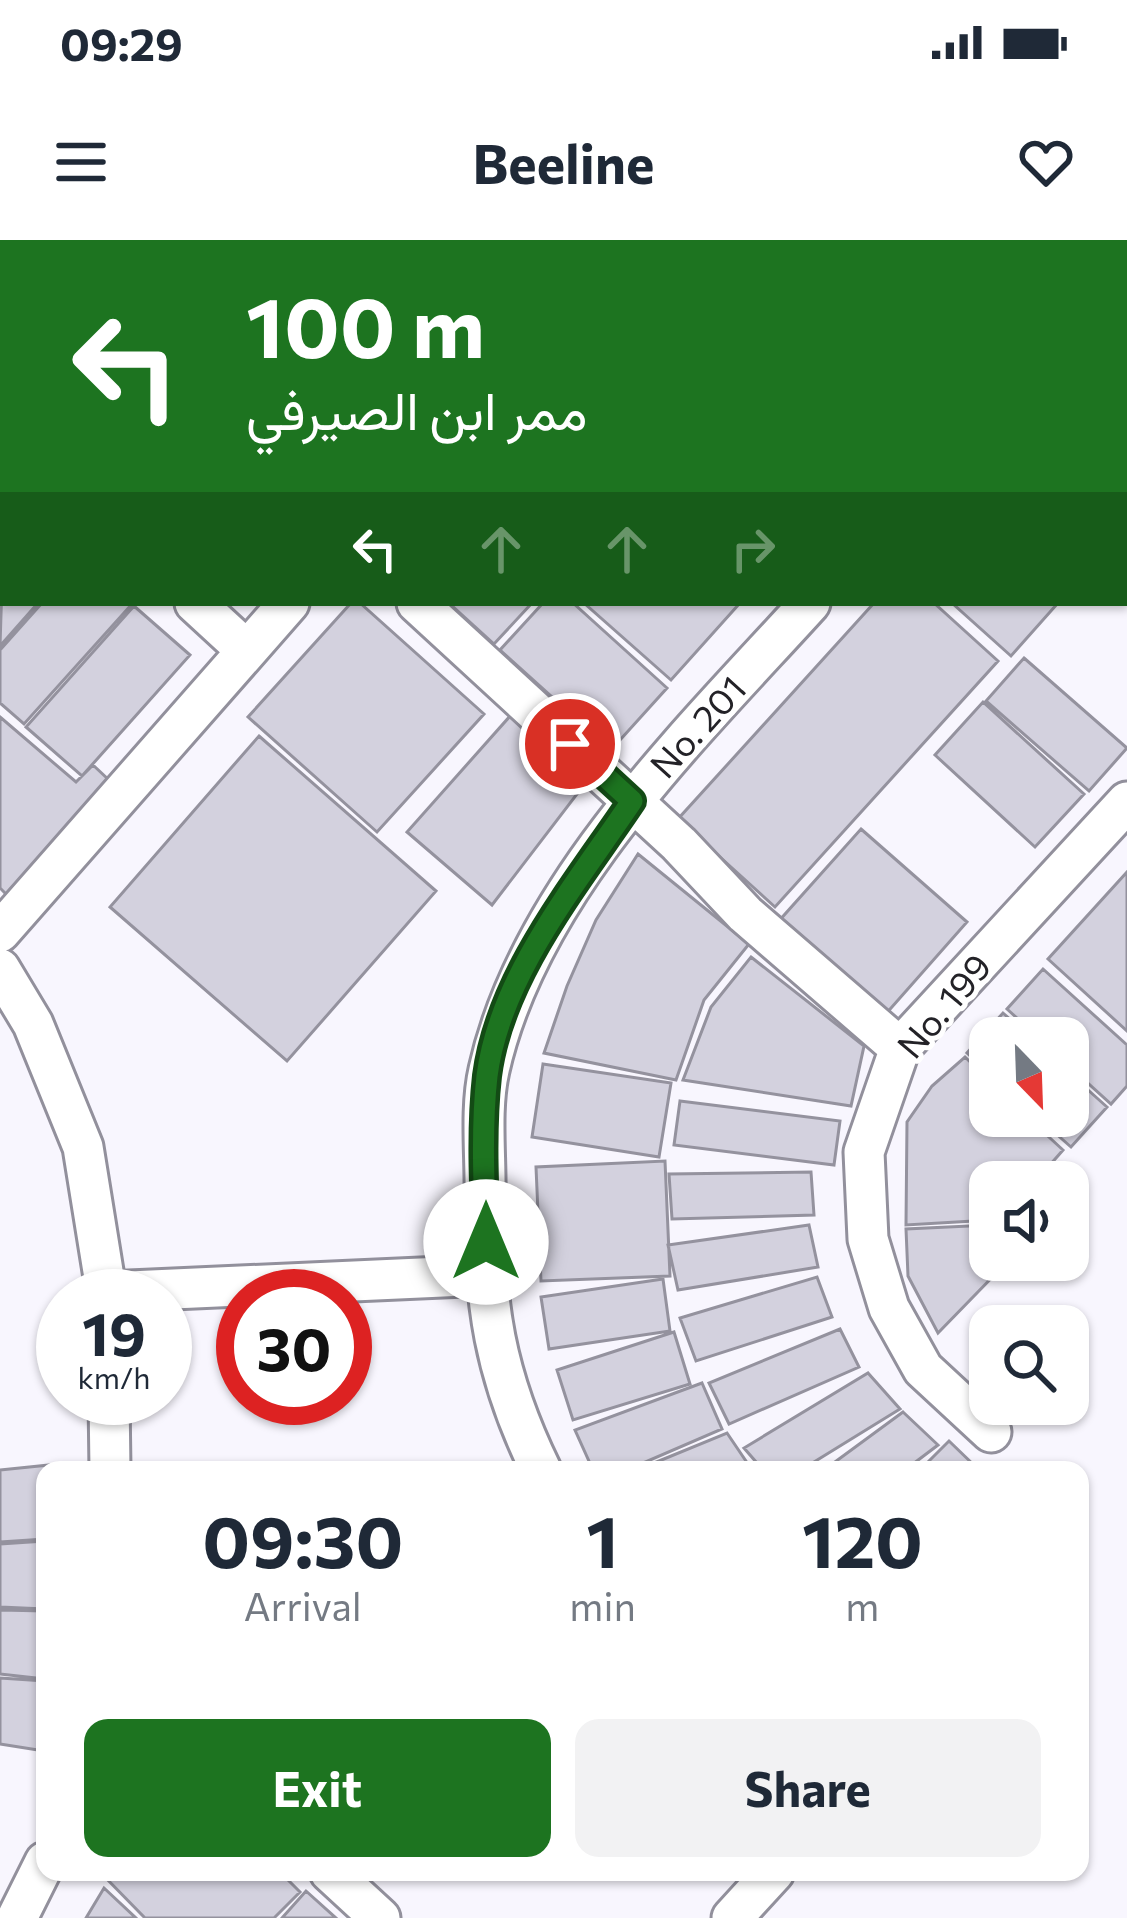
<!DOCTYPE html>
<meta charset="utf-8">
<style>
body{margin:0;font-family:Commissioner,Vazirmatn,sans-serif;background:#f2f2f3;color:#1f2937;height:100vh;display:flex;flex-direction:column;font-size:45px;white-space:nowrap}
*{box-sizing:border-box;margin:0}
p{font-size:39px;color:#747a83}
.icon{flex:none;width:66px;height:66px;fill:none;stroke:currentColor;stroke-width:2;stroke-linecap:round;stroke-linejoin:round}
.map{position:relative;flex:1;overflow:hidden}
.drawer{position:absolute;left:36px;top:1221px;width:1053px;height:420px;display:flex;flex-direction:column;background:#fff;border-radius:24px;box-shadow:0 3px 9px #0004}
.drawer>*{flex:none}
.guide{position:absolute;left:0px;top:0px;width:1128px;height:366px;box-shadow:0 3px 9px #0004;background:#1d7420;color:#fff;overflow:hidden}
.needle{width:78px;rotate:157deg}
.tools{position:absolute;left:969px;top:777px;display:grid;gap:24px}
.tools a{display:grid;place-items:center;width:120px;height:120px;border-radius:24px;background:#fff;box-shadow:0 3px 9px #0004;font-size:60px}
.speed{position:absolute;left:36px;top:1029px;display:flex;gap:24px;font-size:60px;font-weight:700;text-align:center}
.speed>*{display:grid;place-content:center;width:156px;height:156px;border-radius:50%;background:#fff;box-shadow:0 3px 9px #0004;line-height:1}
.speed small{font-size:30px;font-weight:400}
.speed .limit{border:18px solid #d22;background:#fff;color:#111}
.pin{position:absolute;display:grid;place-items:center;width:102px;height:102px;color:#fff;margin:-51px;border:6px solid #fff;border-radius:50%;box-shadow:0 3px 12px #0007}
.me{position:absolute;width:132px;margin:-66px;rotate:0deg;stroke-linejoin:round;filter:drop-shadow(0 0 9px #0008)}
.turn{display:flex;align-items:center;gap:42px;height:252px;padding:0 48px;font-size:54px}
.turn .icon{width:156px;height:156px;stroke-width:2.5}
.turn b{display:block;font-size:84px;line-height:102px}
.lanes{display:flex;align-items:center;height:114px;padding:0 48px;background:#0003;justify-content:center;gap:60px;direction:ltr}
.lanes .off{opacity:.35}
.eta{display:flex;justify-content:space-evenly;align-items:center;height:204px;text-align:center}
.eta b{font-size:72px;font-weight:700;line-height:84px}
.cta{display:flex;gap:24px;margin-top:auto;padding:24px 48px}
.cta a{flex:1;height:138px;border-radius:24px;background:#1d7420;color:#fff;font-size:48px;font-weight:700;line-height:138px;text-align:center}
.cta a+a{background:#f2f2f3;color:#1f2937}
.status{display:flex;justify-content:space-between;align-items:center;height:84px;padding:0 60px;background:#fff;direction:ltr}
.status svg{height:33px;fill:currentColor}
header{display:flex;justify-content:space-between;align-items:center;height:156px;padding:0 48px;background:#fff;font-size:54px;font-weight:700}
.map>svg:first-child{display:block}
.building{fill:#d3d1de;stroke:#94929e;stroke-width:3}
.lines{fill:none;stroke-linecap:round;stroke-linejoin:round}
.minor-casing{stroke:#92909c;stroke-width:45}
.minor{stroke:#fff;stroke-width:39}
.route-casing{stroke:#134b15;stroke-width:30}
.route{stroke:#1d7420;stroke-width:21}
.labels{text-anchor:middle;stroke-width:10;stroke-linejoin:round;paint-order:stroke}
.street-label{font-size:36px;fill:#232227;stroke:#fff}
</style>
<div class="status"><b>09:29</b><svg viewBox="0 0 49 12"><path d="M0 12V9h3v3zM5 12V6h3v6zM10 12V3h3v9zM15 12V0h3v12zM26 1h20v11H26zM47 4h2v5h-2z"/></svg></div>
<header><svg class="icon" aria-label="menu" viewBox="0 0 24 24"><path d="M4 6h16M4 12h16M4 18h16"/></svg>Beeline<svg class="icon" aria-label="heart" viewBox="0 0 24 24"><path d="M12 20l-8-8c-3-5 5-10 8-4 3-6 11-1 8 4z"/></svg></header>
<div class="map">
<svg width="1127" height="1678" viewBox="0 0 1127 1678">
<rect width="100%" height="100%" fill="#f8f6fe"/>
<!-- building -->
<path class="building" d="M124 0H402L406 3H122Z
M406 0H548L545 3Z
M667 0H863L664 3Z
M3 311V363H38L0 406Z
M42 363 132 364 24 484 0 463V410Z
M351 363H360L484 474 377 592 248 477Z
M449 363H532L494 404Z
M543 363H573L667 448 611 510 500 410Z
M584 363H740L671 440Z
M874 363H934L998 421 775 667 678 579Z
M952 363H1058L1011 416Z
M134 366 190 415 82 536 26 487Z
M1024 418 1127 508 1089 551 986 461Z
M983 462 1084 554 1035 607 935 515Z
M511 475 587 541 492 665 407 592Z
M0 477 76 542 93 525 110 541 6 654 0 648Z
M259 496 436 651 287 821 110 667Z
M861 589 967 682 884 776 778 682Z
M638 614 749 704 704 760 676 840 544 813 567 746 596 680Z
M1127 632V791L1048 719Z
M751 717 864 806 851 866 683 840 711 767Z
M1043 729 1127 805V846L1111 864 1068 825V798H1039L1007 769Z
M1003 773 1031 798H990V834L967 813Z
M965 817 990 841V876H1026L1063 910 1035 942H990V980L906 985 907 882 932 846Z
M543 824 671 843 659 917 532 897Z
M1068 832 1107 867 1071 907 1036 876H1068Z
M680 861 840 881 834 925 674 905Z
M665 921 670 1036 541 1041 536 927Z
M811 932 814 975 672 979 669 934Z
M809 985 818 1027 678 1050 668 1005Z
M990 985V1020H1009L938 1093 908 1036 906 989Z
M817 1037 832 1077 696 1121 680 1078Z
M663 1039 670 1091 549 1109 541 1057Z
M840 1089 859 1127 729 1184 709 1143Z
M674 1092 690 1144 573 1180 557 1130Z
M868 1133 900 1169 801 1230H763L744 1208Z
M702 1143 722 1189 627 1230H593L575 1190Z
M903 1172 938 1205 905 1230H824Z
M727 1193 752 1230H637Z
M949 1201 979 1230H920Z
M59 1224V1230H45V1299L0 1302V1230Z
M45 1301V1369L0 1367V1304Z
M0 1370 45 1371V1439L0 1434Z
M0 1438 45 1441 38 1510 0 1504Z
M100 1632H280L300 1652 274 1678H145Z
M104 1648 136 1678H86Z
M306 1651 336 1678H282Z"/>
<g class="lines">
<defs>
<path id="minor" d="M75 3 77 0
M607 3 610 0
M1125 17 1127 15
M0 86 3 83
M0 182 3 185
M195 363 246 410
M417 363 679 604 745 674 900 808
M0 692 289 363
M0 729 33 784 83 907 107 1056
M107 1052 487 1035
M109 1158 110 1230
M991 1192 923 1129 889 1068 868 999 864 912 900 808 1127 562
M541 1230C495 1136 483 1062 485 957 486 917 480 869 489 830 529 650 690 495 810 363
M330 1632 380 1678
M17 1678 45 1622
M732 1678 774 1632"/>
</defs>
<!-- minor casing -->
<use href="#minor" class="minor-casing"/>
<!-- minor -->
<use href="#minor" class="minor"/>
</g>
<g class="lines">
<defs>
<path id="route" d="M486 1002C484 948 481 889 487 836 500 735 577 643 632 561L570 504"/>
</defs>
<!-- route casing -->
<use href="#route" class="route-casing"/>
<!-- route -->
<use href="#route" class="route"/>
</g>
<g class="labels">
<!-- street labels -->
<g class="street-label">
<text transform="translate(698 487) rotate(-48)" y="13">No. 201</text>
<text transform="translate(944 766) rotate(-50)" y="13">No. 199</text>
</g>
</g>
</svg>
<div class="tools">
<a><svg class="needle" viewBox="-14 -14 28 28"><path d="M0-13l5 13h-10z" fill="#e53935"/><path d="M0 13l5-13h-10z" fill="#747a83"/></svg></a>
<a><svg class="icon" aria-label="sound" viewBox="0 0 24 24"><path d="M4 9h4l5-4v14l-5-4H4zM17 9q2 3 0 6"/></svg></a>
<a><svg class="icon" aria-label="search" viewBox="0 0 24 24"><circle cx="10" cy="10" r="6"/><path d="M15 15l6 6"/></svg></a>
</div>
<div class="speed"><div>19<small>km/h</small></div><div class="limit">30</div></div>
<div class="pin" style="left:570px;top:504px;background:#d93025"><svg class="icon" aria-label="arrive" viewBox="0 0 24 24"><path d="M6 21V4h12l-3 4 3 4H6"/></svg></div>
<svg class="me" style="left:486px;top:1002px" viewBox="-20 -20 40 40"><circle r="19" fill="#fff"/><path d="M0-13L10 11 0 6-10 11z" fill="#1d7420"/></svg>
<div class="guide">
<div class="turn"><svg class="icon" aria-label="left" viewBox="0 0 24 24"><path d="M17 20v-9H6M10 6l-5 5 5 5"/></svg><div><b>100 m</b>ممر ابن الصيرفي</div></div>
<div class="lanes"><svg class="icon" aria-label="left" viewBox="0 0 24 24"><path d="M17 20v-9H6M10 6l-5 5 5 5"/></svg><svg class="icon off" aria-label="ahead" viewBox="0 0 24 24"><path d="M12 20V5M6 11l6-6 6 6"/></svg><svg class="icon off" aria-label="ahead" viewBox="0 0 24 24"><path d="M12 20V5M6 11l6-6 6 6"/></svg><svg class="icon off" aria-label="right" viewBox="0 0 24 24"><path d="M7 20v-9h11M14 6l5 5-5 5"/></svg></div>
</div>
<section class="drawer">
<div class="eta">
<div><b>09:30</b><p>Arrival</p></div>
<div><b>1</b><p>min</p></div>
<div><b>120</b><p>m</p></div>
</div>
<div class="cta"><a>Exit</a><a>Share</a></div>
</section>
</div>
